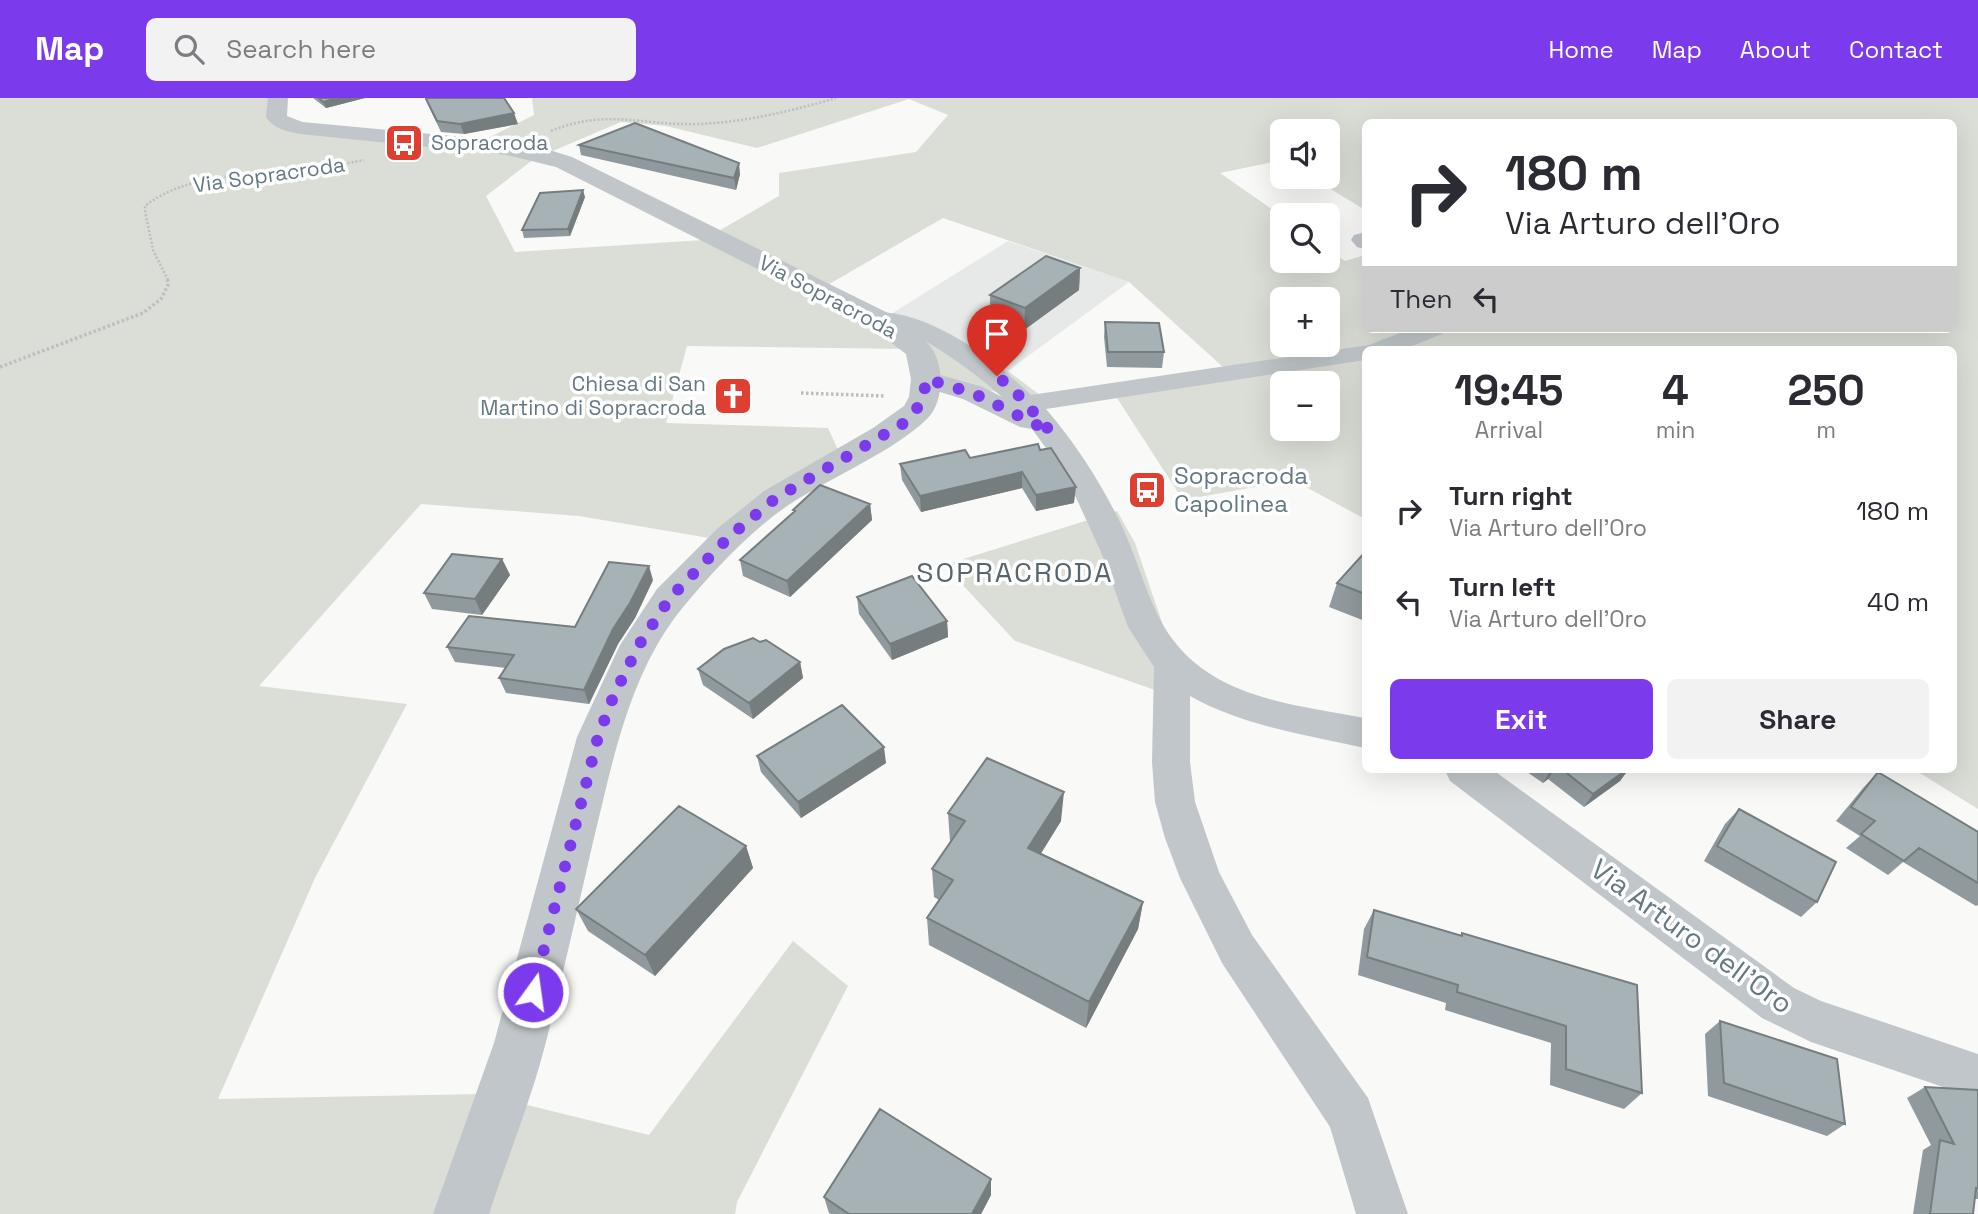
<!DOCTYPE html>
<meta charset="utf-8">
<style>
body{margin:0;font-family:"Space Grotesk",sans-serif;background:#f2f2f3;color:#2b2b33;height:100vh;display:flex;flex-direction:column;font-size:26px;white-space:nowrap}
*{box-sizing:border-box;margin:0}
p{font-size:23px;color:#7c7c81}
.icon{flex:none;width:38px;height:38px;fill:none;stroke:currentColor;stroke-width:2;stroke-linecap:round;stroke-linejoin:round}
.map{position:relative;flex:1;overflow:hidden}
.details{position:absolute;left:1362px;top:248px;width:595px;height:427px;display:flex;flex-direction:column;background:#fff;border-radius:10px;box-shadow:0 7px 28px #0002}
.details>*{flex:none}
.hud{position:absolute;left:1362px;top:21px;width:595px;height:214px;border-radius:10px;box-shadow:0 7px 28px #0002;background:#fff;color:#2b2b33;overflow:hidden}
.buttons{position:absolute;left:1270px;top:21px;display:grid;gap:14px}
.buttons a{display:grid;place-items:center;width:70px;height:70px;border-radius:10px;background:#fff;box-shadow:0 7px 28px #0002;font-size:35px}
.pin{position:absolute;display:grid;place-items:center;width:60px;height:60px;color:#fff;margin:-72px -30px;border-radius:50% 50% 50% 0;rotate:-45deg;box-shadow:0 0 7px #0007}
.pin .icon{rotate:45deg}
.me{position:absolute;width:77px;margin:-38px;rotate:14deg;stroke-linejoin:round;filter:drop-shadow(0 0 5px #0008)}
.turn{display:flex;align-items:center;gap:24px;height:147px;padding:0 28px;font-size:32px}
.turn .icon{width:91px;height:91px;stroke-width:2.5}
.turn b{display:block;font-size:49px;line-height:60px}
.then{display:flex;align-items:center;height:66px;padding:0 28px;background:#0003;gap:14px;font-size:26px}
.eta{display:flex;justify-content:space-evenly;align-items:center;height:119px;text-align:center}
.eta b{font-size:42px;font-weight:800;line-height:49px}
.primary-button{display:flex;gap:14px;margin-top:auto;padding:14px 28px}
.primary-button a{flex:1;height:80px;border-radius:10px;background:#7c3aed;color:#fff;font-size:28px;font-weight:800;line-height:80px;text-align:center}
.primary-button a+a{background:#f2f2f3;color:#2b2b33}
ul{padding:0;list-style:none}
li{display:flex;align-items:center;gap:21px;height:91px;padding:0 28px}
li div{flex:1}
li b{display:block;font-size:26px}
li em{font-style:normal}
header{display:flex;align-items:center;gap:42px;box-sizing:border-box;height:98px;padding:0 35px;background:#7c3aed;color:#fff}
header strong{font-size:33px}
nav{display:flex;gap:38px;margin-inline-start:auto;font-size:24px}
.search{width:490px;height:63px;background:#f2f2f3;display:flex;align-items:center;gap:18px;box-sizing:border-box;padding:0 24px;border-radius:10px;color:#7c7c81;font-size:26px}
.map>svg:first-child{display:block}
.built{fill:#e7e9e8}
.green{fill:#daded6;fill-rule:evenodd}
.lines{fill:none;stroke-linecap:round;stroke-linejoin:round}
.path-far1{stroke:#bbbfc1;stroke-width:2.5;stroke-dasharray:2 2;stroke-linecap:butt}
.path{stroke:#bbbfc1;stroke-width:3.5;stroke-dasharray:2.5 2.5;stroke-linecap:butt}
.minor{fill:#c0c6c9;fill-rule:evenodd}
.tertiary{fill:#c0c6c9;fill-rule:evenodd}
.wall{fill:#90999d}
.shaded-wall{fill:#757d7f}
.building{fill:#a7b2b6;stroke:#757d7f;stroke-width:2}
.route{stroke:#7c3aed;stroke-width:12;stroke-dasharray:0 21.6}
.labels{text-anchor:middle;stroke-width:7;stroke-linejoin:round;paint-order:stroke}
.far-poi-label{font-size:21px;fill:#657981;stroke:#fff;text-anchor:start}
.far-street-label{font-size:21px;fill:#657981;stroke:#fff}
.poi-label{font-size:24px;fill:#657981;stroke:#fff;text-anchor:start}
.quarter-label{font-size:28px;letter-spacing:2px;fill:#57666d;stroke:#fff}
.near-street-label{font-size:28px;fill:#657981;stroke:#fff}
</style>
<header>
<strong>Map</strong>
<div class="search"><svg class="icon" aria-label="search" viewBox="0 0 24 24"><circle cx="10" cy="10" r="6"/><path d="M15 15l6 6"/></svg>Search here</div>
<nav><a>Home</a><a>Map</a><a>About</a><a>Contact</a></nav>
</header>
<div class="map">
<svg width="1978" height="1116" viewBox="0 0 1978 1116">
<rect width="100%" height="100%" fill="#f9f9f7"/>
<!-- built -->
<path class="built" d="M1008 143 1129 184 1008 273 891 216Z"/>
<!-- green -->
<path class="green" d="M0 0H287L285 18 321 30 482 43 534 17 532 0H1978V711L1915 672H1953V252H1365V421L1293 382 1183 402 1117 300 1234 279 1129 184 943 120 826 188 1008 273 1057 310 917 273 909 251 687 248 666 325 828 330 839 354 715 441 579 418 421 406 259 588 407 606 315 780 218 1001 483 996 649 1037 793 843 848 888 737 1104 735 1116H0ZM909 1 948 17 916 54 779 75V98L703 142 515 154 486 98 534 61 621 24 666 28 757 50ZM1365 24H1953V231H1365V157L1345 163 1328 151V163H1283V119L1220 75 1283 62V33H1328V79H1311L1365 112ZM1283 201H1328V247H1283ZM1283 285H1328V331H1283Z
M1117 413 1135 445 1189 604 1015 543 944 467Z"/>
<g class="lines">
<!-- path-far1 -->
<path class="path-far1" d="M551 33C607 10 643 28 699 26 746 24 792 13 836 0
M168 182 153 152 145 113V108C191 72 261 78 316 71 332 69 348 65 364 62"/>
<!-- path -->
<path class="path" d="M0 269 143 215 161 201 169 185 167 181
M801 295 885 298"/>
<!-- minor -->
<path class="minor" d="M1362 135 1365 136V151L1357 149 1351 142 1354 137Z
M878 214C931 214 995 262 1031 297L1369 247 1410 231H1446L1442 236 1402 252H1365V262L1046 311C1075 345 1099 382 1119 422 1152 491 1151 546 1226 585 1269 606 1319 611 1365 620V650C1306 637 1243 628 1190 598V664L1195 704 1219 774 1252 837 1368 1000 1408 1116H1356L1330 1029 1222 865 1180 780 1165 740 1155 704 1152 664 1154 569 1128 529 1101 454 1073 393 1057 365 1032 331 1020 329 963 301 917 287 913 281 917 275 926 273 983 289 1002 299C978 277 927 239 896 230 887 228 878 229 869 226L866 221 869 216Z
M1445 672H1493L1794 890 1821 903 1978 956V1006L1946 990 1811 944 1762 920 1450 683Z"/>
<!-- tertiary -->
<path class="tertiary" d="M268 0H288L287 18 302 24 507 43 533 47 572 59 888 215C902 225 919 234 930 248 945 267 944 303 928 320 896 352 830 380 790 406 751 432 714 472 684 508 629 574 613 663 593 744 578 810 563 875 547 940 532 1000 508 1058 489 1116H433L494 945 577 639 620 547 657 491 718 430 764 393 873 330 904 308 909 299 911 281 906 256 868 227 556 69 507 57 300 36C286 33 274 31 266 19Z"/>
</g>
<!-- wall -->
<path class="wall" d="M313 0H365L326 10Z
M426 1 518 26 464 36 441 34 430 11Z
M579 47 740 76 736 92 581 57Z
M585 99 570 138 524 140 522 132Z
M1080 170 1079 192 1024 232 990 219V197Z
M1105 224 1164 254 1162 270 1107 269 1104 239Z
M1040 352 1074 405 1036 413 1022 390 921 414 902 382 900 366 970 360Z
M870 406 872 422 790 499 743 478 740 462 794 415 793 412Z
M1365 454V523L1329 509 1337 485Z
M502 461 510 477 482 517 432 511 424 495Z
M653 482 635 520 618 546 589 606 506 595 499 580 506 570 455 564 447 549 575 529Z
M857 499 947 523 948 539 892 562 859 516Z
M800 564 803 580 753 621 703 587 698 571Z
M757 658 886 665 801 720 761 674Z
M1524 672H1628L1620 683 1584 709 1548 681 1543 685Z
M1878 674 1978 734V807L1976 808 1903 764 1888 777 1846 750 1860 738 1836 723 1864 689Z
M1739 711 1817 804 1801 819 1704 763 1725 726Z
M948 715 1061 723 1041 755 1143 804 1138 831 1086 930 929 847 927 820 939 802 934 799 932 771 950 744Z
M746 748 753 770 655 878 588 833 576 811Z
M1374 812 1460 837 1462 835 1642 995 1624 1011 1550 987 1551 945 1445 912 1446 905 1358 877 1364 831Z
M1720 923 1845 1026 1827 1038 1708 998 1705 936Z
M1925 989 1978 992V1101H1975L1973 1116H1913L1923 1052 1931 1047 1907 1000Z
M991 1081V1097L981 1116H831L829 1115 824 1099Z"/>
<!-- shaded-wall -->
<path class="shaded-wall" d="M337 0H365L326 10 323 4Z
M514 15 518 26 464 36 460 26Z
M739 65 740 76 736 92 734 80Z
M583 92 585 99 570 138 568 131Z
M1080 170 1079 192 1024 232 1025 210Z
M1022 374V390L921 414 920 398Z
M1076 389 1074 405 1036 413V397Z
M870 406 872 422 790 499 787 483Z
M502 461 510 477 482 517 475 501Z
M649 468 653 482 635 520 618 546 589 606 584 592 613 531Z
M947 523 948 539 892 562 890 546Z
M800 564 803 580 753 621 749 605Z
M884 649 886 665 801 720 798 704Z
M1551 672H1554L1548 681 1543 685Z
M1626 672H1628L1620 683 1584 709 1593 696Z
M1064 694 1061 723 1027 778 1028 750Z
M746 748 753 770 655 878 645 857Z
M1143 804 1138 831 1086 930 1089 904Z
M991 1081V1097L981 1116H972Z"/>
<!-- building -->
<path class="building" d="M319 0H337L323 4Z
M427 0H504L514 15 460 26 437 23 426 1Z
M635 25 739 65 734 80 579 47Z
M583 92 568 131 522 132 540 95Z
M1046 158 1080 170 1025 210 990 197Z
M1105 224 1159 225 1164 254H1108Z
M1038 346 1040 352 1051 350 1076 389 1036 397 1022 374 920 398 900 366 965 352 970 360Z
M820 387 870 406 787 483 740 462 795 413 793 412Z
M1365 454V496L1337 485Z
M452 456 502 461 475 501 424 495Z
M609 464 649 468 630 505 613 531 584 592 499 580 514 557 447 549 469 518 575 529Z
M912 478 947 523 890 546 857 499Z
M753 540 760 544 766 542 800 564 749 605 698 571 724 551Z
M842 607 884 649 798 704 757 658Z
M987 660 1064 694 1028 750 1143 804 1089 904 927 820 953 782 932 771 965 723 948 715Z
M1563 672H1626L1593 696Z
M1878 674 1978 734V785L1919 750 1904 763 1861 736 1875 723 1851 709Z
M679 708 746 748 645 857 576 811Z
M1739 711 1836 764 1817 804 1717 748Z
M1374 812 1462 838V835L1637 887 1642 995 1566 971V928L1457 894 1458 887 1367 859Z
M1720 923 1837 961 1845 1026 1724 985Z
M1925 989 1978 992V1090H1976L1973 1116H1930L1940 1042 1954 1046Z
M880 1011 991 1081 972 1116H849L824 1099Z"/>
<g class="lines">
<!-- route -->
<path class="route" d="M533 894 598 639 614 597 639 547 670 500 730 438 776 400 904 325C919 311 924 301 926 281L973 295 1051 334 1013 291 997 278"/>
</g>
<!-- icons -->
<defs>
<symbol id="bus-square" viewBox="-11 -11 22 22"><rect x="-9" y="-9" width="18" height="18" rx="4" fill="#df3f31" stroke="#fff"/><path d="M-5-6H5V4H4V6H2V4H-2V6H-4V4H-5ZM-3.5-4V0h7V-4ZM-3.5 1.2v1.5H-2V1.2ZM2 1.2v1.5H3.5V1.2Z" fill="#fff"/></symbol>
<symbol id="church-square" viewBox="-11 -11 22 22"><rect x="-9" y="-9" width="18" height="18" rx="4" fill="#df3f31" stroke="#fff"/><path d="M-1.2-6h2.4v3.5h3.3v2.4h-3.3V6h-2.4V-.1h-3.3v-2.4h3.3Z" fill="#fff"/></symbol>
</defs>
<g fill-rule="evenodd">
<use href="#bus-square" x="382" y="23" width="44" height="44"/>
<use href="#church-square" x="711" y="276" width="44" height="44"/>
<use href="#bus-square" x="1125" y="370" width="44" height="44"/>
</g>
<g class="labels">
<!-- far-poi labels -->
<g class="far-poi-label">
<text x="431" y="52">Sopracroda</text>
<text x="706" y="293" text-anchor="end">Chiesa di San<tspan x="706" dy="24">Martino di Sopracroda</tspan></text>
</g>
<!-- far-street labels -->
<g class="far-street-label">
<text transform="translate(269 77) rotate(-8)" y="7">Via Sopracroda</text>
<text transform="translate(828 199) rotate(28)" y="7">Via Sopracroda</text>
</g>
<!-- poi labels -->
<g class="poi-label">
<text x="1174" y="386">Sopracroda<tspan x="1174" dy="28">Capolinea</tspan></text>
</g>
<!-- quarter labels -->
<g class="quarter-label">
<text x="1015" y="484">SOPRACRODA</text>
</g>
<!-- near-street labels -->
<g class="near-street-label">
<text transform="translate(1692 838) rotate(36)" y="10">Via Arturo dell'Oro</text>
</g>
</g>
</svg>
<div class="buttons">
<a><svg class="icon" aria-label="sound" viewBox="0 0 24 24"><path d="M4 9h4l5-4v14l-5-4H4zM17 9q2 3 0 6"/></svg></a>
<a><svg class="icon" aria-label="search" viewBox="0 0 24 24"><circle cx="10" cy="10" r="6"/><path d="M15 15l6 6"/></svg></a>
<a>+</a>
<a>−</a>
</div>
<div class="pin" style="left:997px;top:278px;background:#d93025"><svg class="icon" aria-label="arrive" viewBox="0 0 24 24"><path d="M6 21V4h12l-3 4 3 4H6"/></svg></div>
<svg class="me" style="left:533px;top:894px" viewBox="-20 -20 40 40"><circle r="17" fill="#7c3aed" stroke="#fff" stroke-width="3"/><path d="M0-11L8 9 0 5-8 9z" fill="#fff"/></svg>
<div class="hud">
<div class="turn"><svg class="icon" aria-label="right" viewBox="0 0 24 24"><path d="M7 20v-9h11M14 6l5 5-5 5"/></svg><div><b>180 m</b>Via Arturo dell'Oro</div></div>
<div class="then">Then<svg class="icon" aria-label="left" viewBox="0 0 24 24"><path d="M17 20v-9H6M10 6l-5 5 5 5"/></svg></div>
</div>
<section class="details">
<div class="eta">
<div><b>19:45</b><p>Arrival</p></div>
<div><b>4</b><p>min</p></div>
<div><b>250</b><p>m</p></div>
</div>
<ul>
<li><svg class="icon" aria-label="right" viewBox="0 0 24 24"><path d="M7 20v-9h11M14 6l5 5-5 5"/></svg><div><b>Turn right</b><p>Via Arturo dell'Oro</p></div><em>180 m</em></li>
<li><svg class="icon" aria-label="left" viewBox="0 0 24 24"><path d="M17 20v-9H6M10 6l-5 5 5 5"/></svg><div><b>Turn left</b><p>Via Arturo dell'Oro</p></div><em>40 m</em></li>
</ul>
<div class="primary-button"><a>Exit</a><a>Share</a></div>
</section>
</div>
